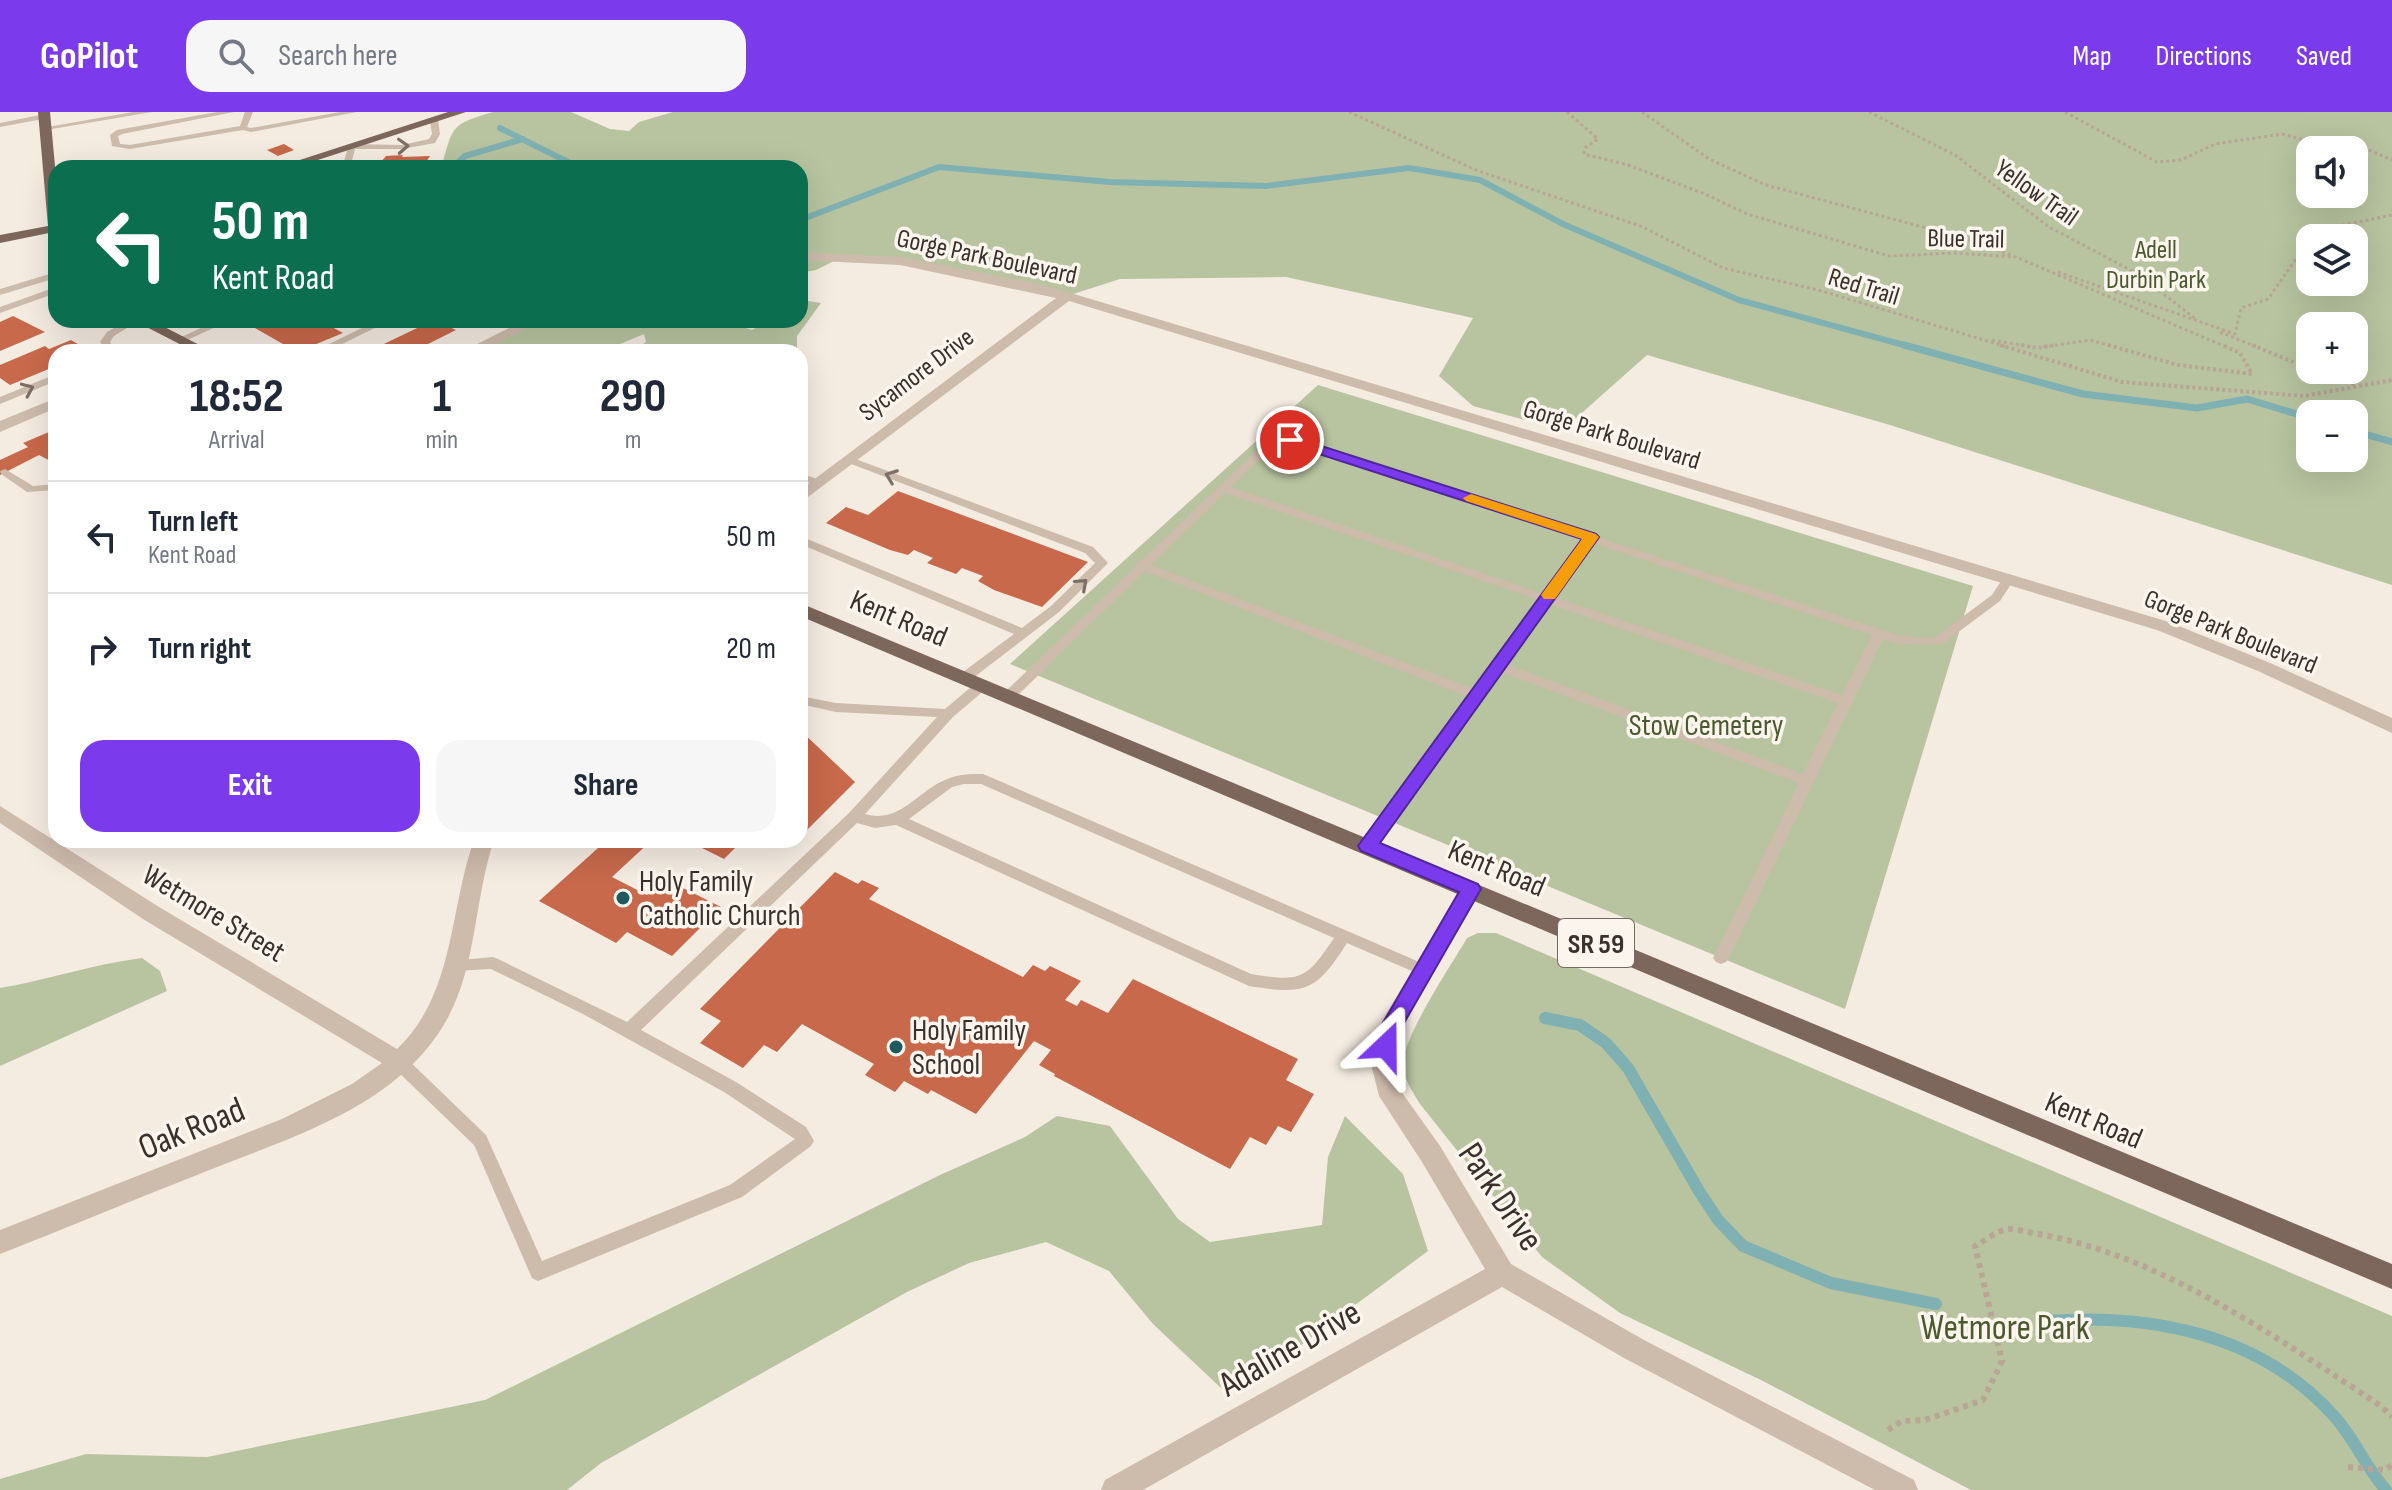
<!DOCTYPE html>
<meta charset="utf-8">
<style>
body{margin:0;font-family:"Sofia Sans Condensed",sans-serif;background:#f6f6f7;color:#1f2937;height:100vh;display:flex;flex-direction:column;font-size:30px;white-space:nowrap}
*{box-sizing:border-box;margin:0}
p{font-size:26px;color:#747a83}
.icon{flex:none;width:44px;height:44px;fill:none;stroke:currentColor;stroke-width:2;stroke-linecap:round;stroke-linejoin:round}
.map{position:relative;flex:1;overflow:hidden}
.sheet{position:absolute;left:48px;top:232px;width:760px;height:504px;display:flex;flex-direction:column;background:#fff;border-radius:24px;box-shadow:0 8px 32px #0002}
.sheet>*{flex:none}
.banner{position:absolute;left:48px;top:48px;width:760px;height:168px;border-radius:24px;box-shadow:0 8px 32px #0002;background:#0b6e4f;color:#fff;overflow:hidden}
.tools{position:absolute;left:2296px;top:24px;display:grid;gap:16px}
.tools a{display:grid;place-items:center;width:72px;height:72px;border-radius:16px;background:#fff;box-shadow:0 8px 32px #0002;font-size:40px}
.pin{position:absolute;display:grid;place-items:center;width:68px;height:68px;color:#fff;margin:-34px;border:4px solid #fff;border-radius:50%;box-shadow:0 2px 8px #0007}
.me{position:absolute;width:88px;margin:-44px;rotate:23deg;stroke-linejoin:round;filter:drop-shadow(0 0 6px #0008)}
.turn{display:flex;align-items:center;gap:28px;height:168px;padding:0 32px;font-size:36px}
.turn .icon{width:104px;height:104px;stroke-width:2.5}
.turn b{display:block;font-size:56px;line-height:68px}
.eta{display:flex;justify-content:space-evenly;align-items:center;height:136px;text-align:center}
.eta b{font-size:48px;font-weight:700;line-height:56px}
.primary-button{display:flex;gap:16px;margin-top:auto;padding:16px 32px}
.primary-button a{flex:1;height:92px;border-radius:24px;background:#7c3aed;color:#fff;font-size:32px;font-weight:700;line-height:92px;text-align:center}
.primary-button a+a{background:#f6f6f7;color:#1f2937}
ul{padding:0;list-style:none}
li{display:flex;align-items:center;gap:24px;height:112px;padding:0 32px;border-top:2px solid #e0e1e3}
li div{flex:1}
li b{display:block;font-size:30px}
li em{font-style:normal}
header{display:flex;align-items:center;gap:48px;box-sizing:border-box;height:112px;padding:0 40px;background:#7c3aed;color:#fff}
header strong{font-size:38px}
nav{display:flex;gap:44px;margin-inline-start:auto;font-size:28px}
.search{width:560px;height:72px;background:#f6f6f7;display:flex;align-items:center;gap:20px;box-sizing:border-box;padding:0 28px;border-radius:24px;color:#747a83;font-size:30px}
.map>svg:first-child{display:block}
.green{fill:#b8c4a0;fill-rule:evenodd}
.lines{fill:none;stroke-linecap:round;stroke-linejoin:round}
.stream-far2{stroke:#7fb0b2;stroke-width:6}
.stream-far1{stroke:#7fb0b2;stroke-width:7}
.stream{stroke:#7fb0b2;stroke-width:12}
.building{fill:#c8694b}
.path-far2{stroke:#b9a596;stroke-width:3;stroke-dasharray:3 3;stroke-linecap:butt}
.path-far1{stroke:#b9a596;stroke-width:4;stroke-dasharray:3 3;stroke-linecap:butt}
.path{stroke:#b9a596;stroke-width:6;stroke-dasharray:5 5;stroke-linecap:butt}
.service{fill:#cdbbac;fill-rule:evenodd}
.minor{fill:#cdbbac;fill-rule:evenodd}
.primary{fill:#7d675c;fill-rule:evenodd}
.oneway{stroke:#7d6f65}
.route{fill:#7c3aed;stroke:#51269a;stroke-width:2}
.slow{fill:#f59e0b}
.poi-dot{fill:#1f5a5e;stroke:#fbf5ee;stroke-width:3}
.labels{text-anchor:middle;stroke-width:7;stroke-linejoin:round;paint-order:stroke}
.far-street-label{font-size:26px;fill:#3b302b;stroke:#fbf5ee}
.far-park-label{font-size:26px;fill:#4a5a2e;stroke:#fbf5ee}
.shield{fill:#fbf5ee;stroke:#756b66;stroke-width:2}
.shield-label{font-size:28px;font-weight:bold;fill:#3b302b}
.street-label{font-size:30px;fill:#3b302b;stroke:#fbf5ee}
.park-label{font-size:30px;fill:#4a5a2e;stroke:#fbf5ee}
.poi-label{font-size:30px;fill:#3b302b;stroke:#fbf5ee;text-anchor:start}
.near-street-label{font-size:36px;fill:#3b302b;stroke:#fbf5ee}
.near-park-label{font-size:36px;fill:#4a5a2e;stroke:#fbf5ee}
</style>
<header>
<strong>GoPilot</strong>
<div class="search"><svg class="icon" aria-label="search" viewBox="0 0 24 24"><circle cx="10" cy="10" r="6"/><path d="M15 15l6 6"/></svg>Search here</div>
<nav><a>Map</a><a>Directions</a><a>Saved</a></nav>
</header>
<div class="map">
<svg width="2392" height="1378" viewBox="0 0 2392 1378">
<rect width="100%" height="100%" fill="#f4ebe1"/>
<!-- green -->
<path class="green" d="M493 0H571L610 17 629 19 639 10 673 0H2392V473L1890 313 1647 243 1575 307 1544 313 1473 294 1439 264 1473 206 1286 165 1120 167 1067 184 1001 167 844 144 816 158 800 161V56H441C454 15 448 13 493 0ZM2310 38H2354V82H2310ZM2310 126H2354V170H2310ZM2310 214H2354V258H2310ZM2310 302H2354V346H2310Z
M802 188 821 191 797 224V240H632L646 230 644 222 601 240H484L477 236 536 208H720L752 218 770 208H800Z
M1318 273 1973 474 1845 897 1010 552Z
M1478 821H1496L2392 1204V1378H1971L1763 1269 1620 1201 1542 1145 1420 992C1413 980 1403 966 1403 951 1404 923 1452 852 1467 826Z
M142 846 160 859 167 879 0 954V876C48 868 94 852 142 846Z
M1057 1004 1110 1014 1178 1107 1210 1130 1322 1113 1328 1045 1345 1004 1403 1062 1428 1139 1293 1239 1221 1276 1153 1212 1109 1159 1046 1130 969 1151 907 1180 601 1351 567 1378H0V1367L86 1342 207 1345 485 1288 940 1063 1025 1025Z"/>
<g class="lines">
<!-- stream-far2 -->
<path class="stream-far2" d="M500 16 580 56
M452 56 465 44 523 27
M800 108 939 55 1110 70 1266 74 1409 56 1480 68 1563 112 1739 188 1911 235"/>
<!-- stream-far1 -->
<path class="stream-far1" d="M1904 233 2083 282 2197 296 2247 287 2310 306
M2354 319 2392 330"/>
<!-- stream -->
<path class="stream" d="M1545 906 1580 913 1606 931 1628 956 1699 1079 1718 1108 1743 1134 1831 1171 1936 1192
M2046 1209C2151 1201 2260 1222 2333 1303 2354 1325 2365 1355 2386 1378"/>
</g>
<!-- building -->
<path class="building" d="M284 32 294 38 278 44 267 38Z
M403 43 402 45 430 44 422 56H384L388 51H380L386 44Z
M13 204 45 220 0 239V210Z
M257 208H343L330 214 343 221 297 240 248 212Z
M434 208 456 218 412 240H367Z
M71 228 91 240H56V254L10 273 0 266V253L45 234 49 237Z
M56 317V352L39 343 0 363V348L28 335 23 331Z
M898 379 1088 450 1042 495 994 478 978 469 983 464 962 456 956 462 927 451 933 446 914 438 908 443 890 438 826 411 846 395 868 403Z
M800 618 855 670 804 721 800 719Z
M607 728H652L612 765 647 783 665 767 721 795 672 844 627 820 616 831 539 789Z
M686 728H743L724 747Z
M835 760 858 772 862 768 879 776 869 787 1023 865 1033 853 1045 859 1050 854 1081 869 1065 888 1077 894 1081 888 1108 901 1133 867 1298 947 1286 968 1314 982 1291 1020 1278 1014 1266 1033 1250 1025 1230 1057 1054 964 1055 962 1039 953 1051 938 1034 929 976 1002 931 978 928 982 904 969 895 980 865 963 874 952 802 912 777 940 764 933 743 956 700 931 721 909 700 897Z"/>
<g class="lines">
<!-- path-far2 -->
<path class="path-far2" d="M1349 0 1476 58 1643 115 1723 156 1822 179 2007 235
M1567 0 1598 27 1585 36 1584 42 1628 53 1705 82 1747 102 1889 144 1954 141 2016 145 2226 235
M1642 0 1709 47 1766 73 1967 127 2011 143
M1869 0 1955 43 2049 115 2138 162 2197 208
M2065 0 2157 50 2181 48 2215 32 2282 22 2304 28 2344 27 2392 48
M2322 126 2338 114 2392 103
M2058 160 2235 222 2241 196 2268 187 2296 147 2310 136
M2220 220 2257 235
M1992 228 2032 235
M2043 235 2090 228 2115 235"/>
<!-- path-far1 -->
<path class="path-far1" d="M2000 233 2122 270 2304 284 2392 268
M2021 233 2037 236 2056 233
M2108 233 2178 253 2252 262 2240 241 2222 233
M2252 233 2310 257
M2312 258 2356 273"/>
<!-- path -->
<path class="path" d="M1888 1318 1902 1309 1925 1308 1983 1288 2002 1249 1975 1134C1984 1129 1998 1118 2008 1117 2016 1116 2029 1121 2038 1122 2159 1142 2280 1228 2381 1294L2392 1305
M2348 1355 2385 1358 2392 1353"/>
<!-- service -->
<path class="service" d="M133 0H152L46 18 42 16Z
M217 0H234L122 22 118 24 120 32 130 33 240 14 245 0H253L247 15 251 16 340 0H357L251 20 243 18 130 37 112 34 110 23 117 18Z
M45 2H48V6L0 15V11Z
M434 6 438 8 440 22 435 31 402 37H355L350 56H342L349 32 402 33 429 27 432 22 430 8Z
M56 160V166L0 183V177Z
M56 175V181L0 201V195Z
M128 208H140L114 224 110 230 117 240H107L100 230 107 220Z
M218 208H231L183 230 175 228Z
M378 208H391L326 240H313Z
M56 262V269L0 292V285Z
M1290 325 1901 524 1934 526 1992 483 2005 463 2009 462 2015 466 2000 489 1941 533 1900 532 1883 527 1729 846 1726 850 1721 852 1716 850 1713 846 1799 671 1501 560 1373 738H1363L1361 734 1363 730 1469 585 1145 459 1014 587H1004L1002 584 1004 581 1136 454 1137 450 1141 449 1256 339 1270 330ZM1289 331 1583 428 1544 482 1231 375C1249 358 1265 338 1289 331ZM1225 381 1539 488 1474 577 1151 453ZM1593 431 1872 523 1842 583 1554 485ZM1549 492 1838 591 1803 662 1506 552Z
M850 345 1093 435 1108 451 1059 500 969 569H959L958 566 959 563 1014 522 800 432V424L1022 516 1051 494 1095 451 1085 441 846 350 845 348Z
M5 357 33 374 56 372V378L27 380 1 362 0 359Z
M800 361 823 369 825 371 819 374 800 368Z
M982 569 987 570 988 573 987 576 953 605 865 702C900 712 916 680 945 668 958 662 969 662 983 662L1431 855 1434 859 1431 863 1426 865 1421 863 1347 831C1316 880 1305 883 1249 874L896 713 875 716 857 711 641 918 736 970 806 1015 814 1029 811 1034 742 1085 538 1169 532 1166 474 1033 392 954 390 949 392 944 398 942 404 944 486 1023 542 1149 730 1073 795 1027 724 980 583 902 491 857 454 859 449 857 446 853 449 849 493 845 498 847 627 910 849 701 937 605 836 600 800 592V584L836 591 945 597 977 570ZM964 672H981L1334 826C1306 868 1301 870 1251 862L909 707 952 675Z"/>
<!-- minor -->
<path class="minor" d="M800 140 900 145 1044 173 2169 510 2270 551 2392 606V621L2258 559 2157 518 1069 189 800 391V378L1056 186 900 153 800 148Z
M525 208H543L479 240H461Z
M188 228 195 232C186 241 175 240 163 240Z
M56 286V296L0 320V309Z
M0 694 159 795 397 937C455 882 449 798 474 728H494C474 787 477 855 446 909 395 999 281 1028 192 1065 128 1090 64 1117 0 1142V1118L282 1007 352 972 382 951 143 807 0 711Z
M1471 769 1478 771 1482 777 1401 917 1395 952 1398 975 1440 1034 1511 1152 1644 1228 1914 1368 1918 1378H1875L1624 1246 1502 1175 1143 1378H1101L1105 1368 1485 1157 1422 1050 1379 984 1371 952 1382 909 1464 771Z"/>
<!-- primary -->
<path class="primary" d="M38 0H50L56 65V134L50 130 49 121 0 131V123L48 114Z
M448 0H466L293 56H275Z
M133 208H151L213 240H195Z
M800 491 2392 1152V1177L800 504Z"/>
</g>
<!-- one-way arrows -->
<defs><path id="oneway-chevron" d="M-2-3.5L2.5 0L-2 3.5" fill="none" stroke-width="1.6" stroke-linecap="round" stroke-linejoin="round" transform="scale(2)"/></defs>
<g class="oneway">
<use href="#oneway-chevron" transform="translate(403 34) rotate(-3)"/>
<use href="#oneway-chevron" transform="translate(28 277) rotate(-24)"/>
<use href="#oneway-chevron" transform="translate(891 364) rotate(-159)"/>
<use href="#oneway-chevron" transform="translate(1082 472) rotate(-42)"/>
</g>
<!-- route -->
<path class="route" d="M1290 324 1596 422 1599 425 1380 731 1478 772 1481 777 1400 918 1394 940 1386 943 1379 940 1376 934 1380 916 1459 780 1361 739 1358 734 1582 427 1285 331V325Z"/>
<!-- slow -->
<path class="slow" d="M1471 382 1596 422 1599 425 1555 487H1544L1541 483 1582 427 1466 389 1463 386Z"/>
<!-- markers -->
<g class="poi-dot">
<circle cx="623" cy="786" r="8"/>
<circle cx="896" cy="935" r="8"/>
</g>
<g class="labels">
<!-- far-street labels -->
<g class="far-street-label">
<text transform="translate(2037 80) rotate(35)" y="9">Yellow Trail</text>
<text transform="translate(1966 126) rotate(1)" y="9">Blue Trail</text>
<text transform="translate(987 144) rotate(12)" y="9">Gorge Park Boulevard</text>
<text transform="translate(1864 174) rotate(17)" y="9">Red Trail</text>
<text transform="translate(916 262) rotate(-37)" y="9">Sycamore Drive</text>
<text transform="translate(1612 322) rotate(17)" y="9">Gorge Park Boulevard</text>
<text transform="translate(2231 519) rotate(22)" y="9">Gorge Park Boulevard</text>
</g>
<!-- far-park labels -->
<g class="far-park-label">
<text x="2156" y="146">Adell<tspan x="2156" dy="30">Durbin Park</tspan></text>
</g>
<!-- shield labels -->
<rect class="shield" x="1558" y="807" width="76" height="48" rx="6"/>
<g class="shield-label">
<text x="1596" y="841">SR 59</text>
</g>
<!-- street labels -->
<g class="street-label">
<text transform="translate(899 506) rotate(23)" y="10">Kent Road</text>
<text transform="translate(1497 756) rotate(23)" y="10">Kent Road</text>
<text transform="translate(214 801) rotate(31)" y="10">Wetmore Street</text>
<text transform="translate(2094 1008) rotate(23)" y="10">Kent Road</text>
</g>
<!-- park labels -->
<g class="park-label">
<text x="1706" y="623">Stow Cemetery</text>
</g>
<!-- poi labels -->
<g class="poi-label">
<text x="639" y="779">Holy Family<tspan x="639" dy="34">Catholic Church</tspan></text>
<text x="912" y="928">Holy Family<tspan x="912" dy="34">School</tspan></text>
</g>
<!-- near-street labels -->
<g class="near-street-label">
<text transform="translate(191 1015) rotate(-22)" y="13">Oak Road</text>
<text transform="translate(1502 1084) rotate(56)" y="13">Park Drive</text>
<text transform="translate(1289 1235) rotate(-30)" y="13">Adaline Drive</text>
</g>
<!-- near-park labels -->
<g class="near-park-label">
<text x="2005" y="1227">Wetmore Park</text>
</g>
</g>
</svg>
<div class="tools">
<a><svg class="icon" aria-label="sound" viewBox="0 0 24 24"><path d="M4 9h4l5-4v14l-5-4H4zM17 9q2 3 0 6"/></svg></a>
<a><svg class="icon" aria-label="layers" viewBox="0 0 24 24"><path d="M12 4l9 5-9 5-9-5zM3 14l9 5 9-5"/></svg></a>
<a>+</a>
<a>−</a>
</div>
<div class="pin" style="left:1290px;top:328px;background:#d93025"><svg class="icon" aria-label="arrive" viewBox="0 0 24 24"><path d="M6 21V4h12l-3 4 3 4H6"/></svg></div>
<svg class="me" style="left:1386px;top:934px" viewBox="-20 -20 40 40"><path d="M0-17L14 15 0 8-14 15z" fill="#7c3aed" stroke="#fff" stroke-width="4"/></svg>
<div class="banner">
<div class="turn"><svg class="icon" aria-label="left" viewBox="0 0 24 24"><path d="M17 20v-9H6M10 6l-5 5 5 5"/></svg><div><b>50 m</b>Kent Road</div></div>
</div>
<section class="sheet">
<div class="eta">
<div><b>18:52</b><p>Arrival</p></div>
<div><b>1</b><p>min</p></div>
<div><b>290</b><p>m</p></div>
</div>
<ul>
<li><svg class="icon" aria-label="left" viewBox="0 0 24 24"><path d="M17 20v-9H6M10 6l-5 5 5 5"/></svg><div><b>Turn left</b><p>Kent Road</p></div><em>50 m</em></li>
<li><svg class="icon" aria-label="right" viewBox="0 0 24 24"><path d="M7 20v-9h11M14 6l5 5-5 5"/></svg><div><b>Turn right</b></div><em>20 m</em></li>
</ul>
<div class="primary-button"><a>Exit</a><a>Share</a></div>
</section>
</div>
